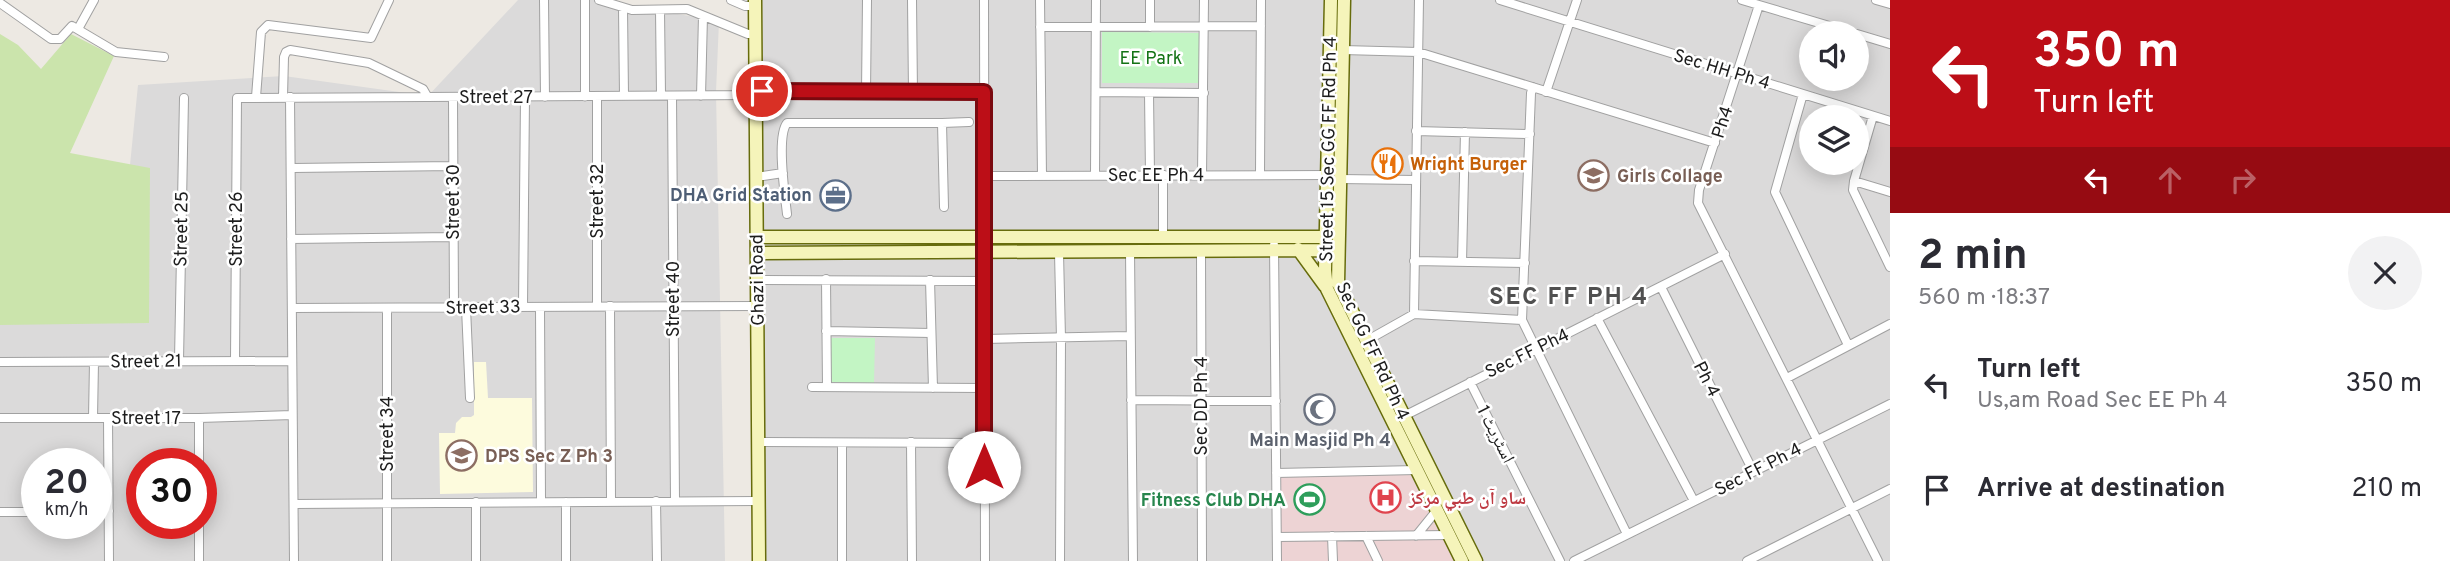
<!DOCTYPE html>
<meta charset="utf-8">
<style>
body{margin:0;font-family:Overpass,"Noto Naskh Arabic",sans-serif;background:#f2f2f3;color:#2b2b33;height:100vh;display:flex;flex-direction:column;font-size:26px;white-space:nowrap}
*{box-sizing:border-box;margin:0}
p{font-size:23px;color:#7c7c81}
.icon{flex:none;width:38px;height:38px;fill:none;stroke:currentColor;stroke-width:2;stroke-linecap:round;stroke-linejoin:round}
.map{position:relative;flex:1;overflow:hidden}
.panel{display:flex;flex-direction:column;background:#fff;width:560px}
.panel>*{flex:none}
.guide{background:#bc0e17;color:#fff;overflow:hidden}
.fabs{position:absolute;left:1799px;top:21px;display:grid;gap:14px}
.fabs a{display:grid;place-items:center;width:70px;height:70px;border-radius:50%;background:#fff;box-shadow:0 4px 18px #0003;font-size:35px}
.speed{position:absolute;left:21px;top:448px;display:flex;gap:14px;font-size:35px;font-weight:700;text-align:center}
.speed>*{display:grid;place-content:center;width:91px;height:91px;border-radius:50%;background:#fff;box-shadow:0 4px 18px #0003;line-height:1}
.speed small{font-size:18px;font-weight:400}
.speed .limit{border:10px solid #d22;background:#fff;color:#111}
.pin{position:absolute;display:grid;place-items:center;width:60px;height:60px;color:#fff;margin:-30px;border:4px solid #fff;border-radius:50%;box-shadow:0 2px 7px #0007}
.me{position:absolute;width:77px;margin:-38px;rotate:0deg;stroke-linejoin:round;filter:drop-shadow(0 0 5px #0008)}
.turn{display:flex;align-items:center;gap:24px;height:147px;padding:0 28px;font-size:32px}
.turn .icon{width:91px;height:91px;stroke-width:2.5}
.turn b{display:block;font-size:49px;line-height:60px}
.lanes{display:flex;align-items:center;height:66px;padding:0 28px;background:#0003;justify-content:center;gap:35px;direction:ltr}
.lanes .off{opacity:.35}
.round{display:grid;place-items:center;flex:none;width:74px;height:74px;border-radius:37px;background:#f2f2f3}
.headline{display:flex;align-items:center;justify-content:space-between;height:119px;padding:0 28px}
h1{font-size:42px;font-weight:700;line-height:52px}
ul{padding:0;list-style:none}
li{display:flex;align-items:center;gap:21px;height:105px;padding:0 28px}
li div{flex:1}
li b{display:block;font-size:26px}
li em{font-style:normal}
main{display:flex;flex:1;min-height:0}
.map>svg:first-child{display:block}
.residential{fill:#dbdada;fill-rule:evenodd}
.commercial{fill:#edd3d4}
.education{fill:#fdfbdd}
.grass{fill:#cbe4ac}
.park{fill:#c3f5c4}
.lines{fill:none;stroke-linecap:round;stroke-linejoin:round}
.street-casing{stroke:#a1a1a1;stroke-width:10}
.secondary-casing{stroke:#676c0c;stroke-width:15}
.street{stroke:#fff;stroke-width:8}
.secondary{stroke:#f5f4ba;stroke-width:12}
.route-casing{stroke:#7a090f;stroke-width:18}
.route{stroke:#bc0e17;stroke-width:12}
.labels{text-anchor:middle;stroke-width:5;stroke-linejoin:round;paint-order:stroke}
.park-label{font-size:18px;fill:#137315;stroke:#fff}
.street-label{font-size:18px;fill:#1d1d1d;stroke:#fff}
.food-label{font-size:18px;font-weight:bold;fill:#c56008;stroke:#fff;text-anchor:start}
.education-label{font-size:18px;font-weight:bold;fill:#785e54;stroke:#fff;text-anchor:start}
.service-label{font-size:18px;font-weight:bold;fill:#4e5e75;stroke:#fff;text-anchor:end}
.worship-label{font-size:18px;font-weight:bold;fill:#5b616d;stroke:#fff}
.health-label{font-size:18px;font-weight:bold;fill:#be3a42;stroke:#fff;text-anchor:start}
.leisure-label{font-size:18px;font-weight:bold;fill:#27864d;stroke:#fff;text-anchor:end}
.district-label{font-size:24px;font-weight:bold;letter-spacing:2px;fill:#505050;stroke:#fff}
</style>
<main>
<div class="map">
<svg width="1890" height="561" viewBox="0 0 1890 561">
<rect width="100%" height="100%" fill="#ede9e3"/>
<!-- residential -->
<path class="residential" d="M518 0H595L719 21 716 92 725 561H0V280L130 165 138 85 284 76 428 96ZM37 464H96V523H37ZM142 464H201V523H142Z
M734 0H1890V561H755L750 7ZM1811 33H1857V79H1811ZM1811 117H1857V163H1811Z"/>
<!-- commercial -->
<path class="commercial" d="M1410 474 1454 561H1279V476Z"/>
<!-- education -->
<path class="education" d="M474 362H486L488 398H532L533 492 440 494 439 433H455L456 423 462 417H471L474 415Z"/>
<!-- grass -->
<path class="grass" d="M0 34 18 45 41 69 71 34 114 56 70 153 150 168 149 323 0 325Z"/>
<!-- park -->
<path class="park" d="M1102 32 1199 33V83H1102Z
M830 338H875L874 383 830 382Z"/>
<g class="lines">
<defs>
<path id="street" d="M544 0 545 97
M599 0 632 10 687 9 748 34H756
M731 0 745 6H756
M912 0 913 93
M984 0 985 561
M1040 0 1042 176
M1150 0V27
M1500 0 1890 121
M1742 0 1853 33
M1876 0 1890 4
M0 3 51 39H60L72 26 116 52 164 57
M1759 5 1699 190 1698 203 1878 561
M623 8 624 96
M660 10 661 95
M1040 27 1261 26
M78 29 94 0
M1857 34 1890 44
M1343 50 1418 52 1715 143
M1533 87 1531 93 1522 320 1627 534
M756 91 984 92
M1096 92 1204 93
M1546 92 1577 0
M866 93 867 0
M1149 93 1150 175
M1803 94 1775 192 1848 345
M672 96 675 501
M701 96 703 16
M256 97 261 32 268 25 371 38 389 0
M283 97 284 57 286 52 290 50 369 63 423 89 427 96
M290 97 294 561
M453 97 454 308
M585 97V0
M597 97V305
M1873 116 1854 181 1853 190 1890 267
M942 123 969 122
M1416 131 1530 134
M293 168 453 166
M1260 174 1261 0
M1095 175 1096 0
M1163 175V237
M1202 175 1204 0
M985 176 1328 175
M756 177 783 173
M1340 179 1415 180
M1854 181 1890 192
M787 214C785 195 776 137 787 123H942L944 207
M291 239 453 237
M1274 245 1277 561
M1130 251 1133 561
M1201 251 1202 561
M1059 253 1061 338 1060 561
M1414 261 1525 263
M1462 262 1465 132
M826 279 827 387
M757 280 984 281
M930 280 933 388
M1661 287 1753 471
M610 306 611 501
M523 307 525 97
M540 307 541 501
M292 308 757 306
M387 308V561
M466 308 470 398
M1414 314 1419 0
M1597 318 1694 501
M826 331 931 333
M985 339 1130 336
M1366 341 1414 314 1522 320
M179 360 184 98
M235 360 237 98 756 95
M0 362 291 361
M1787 378 1890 324
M1470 382 1560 561
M812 387 984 388
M1131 400 1276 401
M1404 416 1725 254
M0 418H199L292 415
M93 418 94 362
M108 418 109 561
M199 418V464
M758 442 984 443
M911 442 912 561
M842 443V561
M1276 473 1417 470
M656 501 657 561
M476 502V561
M566 502V561
M294 504 758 501
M96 511H109
M0 512H37
M199 523V561
M1332 536 1333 561
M1366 536 1378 561
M1416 536 1437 510
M1277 537 1449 535
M1574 561 1890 404
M1747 561 1890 489"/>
<path id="secondary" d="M755 0 759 561
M1331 0 1325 270 1327 289 1462 561
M1344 0 1338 283 1476 561
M756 237H1326
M1298 249 1325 286
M757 253 1326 250"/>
</defs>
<!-- street casing -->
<use href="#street" class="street-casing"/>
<!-- secondary casing -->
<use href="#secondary" class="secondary-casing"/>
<!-- street -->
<use href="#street" class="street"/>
<!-- secondary -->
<use href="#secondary" class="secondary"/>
</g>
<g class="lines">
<defs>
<path id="route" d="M762 91 984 92V467"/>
</defs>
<!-- route casing -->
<use href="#route" class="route-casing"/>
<!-- route -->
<use href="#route" class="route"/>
</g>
<!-- icons -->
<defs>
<symbol id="restaurant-ring" viewBox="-11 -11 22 22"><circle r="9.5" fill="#fff" stroke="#e8710a" stroke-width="1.5"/><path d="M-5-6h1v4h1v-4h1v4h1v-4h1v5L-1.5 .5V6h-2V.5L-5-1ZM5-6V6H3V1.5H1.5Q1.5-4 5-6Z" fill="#e8710a"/></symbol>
<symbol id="school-ring" viewBox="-11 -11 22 22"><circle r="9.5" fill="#fff" stroke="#8d6e63" stroke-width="1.5"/><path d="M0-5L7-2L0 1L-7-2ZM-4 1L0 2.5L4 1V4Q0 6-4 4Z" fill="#8d6e63"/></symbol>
<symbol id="office-ring" viewBox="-11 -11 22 22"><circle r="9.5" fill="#fff" stroke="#5c6f8a" stroke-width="1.5"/><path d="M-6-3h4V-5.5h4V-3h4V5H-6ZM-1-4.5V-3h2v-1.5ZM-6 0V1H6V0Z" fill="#5c6f8a"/></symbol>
<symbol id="mosque-ring" viewBox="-11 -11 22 22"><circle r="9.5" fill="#fff" stroke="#6b7280" stroke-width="1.5"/><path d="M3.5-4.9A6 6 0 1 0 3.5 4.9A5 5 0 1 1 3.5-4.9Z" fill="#6b7280"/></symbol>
<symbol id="hospital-ring" viewBox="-11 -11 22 22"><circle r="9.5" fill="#fff" stroke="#e0444e" stroke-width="1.5"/><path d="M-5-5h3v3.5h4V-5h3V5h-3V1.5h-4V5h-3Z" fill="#e0444e"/></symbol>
<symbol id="stadium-ring" viewBox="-11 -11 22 22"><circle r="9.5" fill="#fff" stroke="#2e9e5b" stroke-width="1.5"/><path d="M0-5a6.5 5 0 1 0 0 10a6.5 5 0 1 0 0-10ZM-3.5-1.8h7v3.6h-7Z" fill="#2e9e5b"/></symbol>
</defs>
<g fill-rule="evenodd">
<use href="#restaurant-ring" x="1370" y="146" width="35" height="35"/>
<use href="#school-ring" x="1576" y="158" width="35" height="35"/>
<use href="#office-ring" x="818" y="178" width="35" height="35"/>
<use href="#mosque-ring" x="1302" y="392" width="35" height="35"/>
<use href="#school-ring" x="444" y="438" width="35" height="35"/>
<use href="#hospital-ring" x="1368" y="480" width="35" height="35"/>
<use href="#stadium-ring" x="1292" y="482" width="35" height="35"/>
</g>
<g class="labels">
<!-- park labels -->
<g class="park-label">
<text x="1151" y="64">EE Park</text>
</g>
<!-- street labels -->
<g class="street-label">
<text transform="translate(1722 69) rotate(17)" y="6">Sec HH Ph 4</text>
<text x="496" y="103">Street 27</text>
<text transform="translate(1722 122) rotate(-72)" y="6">Ph4</text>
<text transform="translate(1328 149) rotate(-89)" y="6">Street 15 Sec GG FF Rd Ph 4</text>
<text x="1156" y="181">Sec EE Ph 4</text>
<text transform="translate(597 201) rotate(-90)" y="6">Street 32</text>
<text transform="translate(453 202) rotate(-90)" y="6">Street 30</text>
<text transform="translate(181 229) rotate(-89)" y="6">Street 25</text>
<text transform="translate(236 229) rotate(-90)" y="6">Street 26</text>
<text transform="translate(757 280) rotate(-91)" y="6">Ghazi Road</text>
<text transform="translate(673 299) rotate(-90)" y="6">Street 40</text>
<text transform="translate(483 307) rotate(-1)" y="6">Street 33</text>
<text transform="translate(1373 351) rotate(65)" y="6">Sec GG FF Rd Ph 4</text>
<text transform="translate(1527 353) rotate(-26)" y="6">Sec FF Ph4</text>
<text transform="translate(146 361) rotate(-1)" y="6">Street 21</text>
<text transform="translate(1707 379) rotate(63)" y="6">Ph 4</text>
<text transform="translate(1201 406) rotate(-90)" y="6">Sec DD Ph 4</text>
<text x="146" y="424">Street 17</text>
<text transform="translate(387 434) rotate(-90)" y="6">Street 34</text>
<text transform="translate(1496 434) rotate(63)" y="6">اسٹریٹ 1</text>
<text transform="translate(1758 469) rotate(-27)" y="6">Sec FF Ph 4</text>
</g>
<!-- food labels -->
<g class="food-label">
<text x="1410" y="170">Wright Burger</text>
</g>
<!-- education labels -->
<g class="education-label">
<text x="1617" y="182">Girls Collage</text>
<text x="485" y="462">DPS Sec Z Ph 3</text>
</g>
<!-- service labels -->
<g class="service-label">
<text x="812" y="201">DHA Grid Station</text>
</g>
<!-- worship labels -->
<g class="worship-label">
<text x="1320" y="446">Main Masjid Ph 4</text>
</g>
<!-- health labels -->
<g class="health-label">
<text x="1409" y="504">ساو آن طبي مرکز</text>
</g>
<!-- leisure labels -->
<g class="leisure-label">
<text x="1286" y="506">Fitness Club DHA</text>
</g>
<!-- district labels -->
<g class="district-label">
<text x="1569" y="304">SEC FF PH 4</text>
</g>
</g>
</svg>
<div class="fabs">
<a><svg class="icon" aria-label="sound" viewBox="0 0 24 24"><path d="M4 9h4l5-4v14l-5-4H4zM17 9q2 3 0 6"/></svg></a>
<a><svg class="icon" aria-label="layers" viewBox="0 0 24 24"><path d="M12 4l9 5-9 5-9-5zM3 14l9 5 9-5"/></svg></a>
</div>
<div class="speed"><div>20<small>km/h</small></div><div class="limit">30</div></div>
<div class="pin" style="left:762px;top:91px;background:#d93025"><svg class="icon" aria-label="arrive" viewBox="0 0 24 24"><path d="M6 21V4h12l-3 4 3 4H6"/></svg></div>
<svg class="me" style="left:984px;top:467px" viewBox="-20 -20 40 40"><circle r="19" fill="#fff"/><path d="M0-13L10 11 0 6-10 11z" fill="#bc0e17"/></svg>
</div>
<section class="panel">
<div class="guide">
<div class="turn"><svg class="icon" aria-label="left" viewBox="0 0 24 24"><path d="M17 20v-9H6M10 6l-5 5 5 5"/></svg><div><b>350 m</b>Turn left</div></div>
<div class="lanes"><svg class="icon" aria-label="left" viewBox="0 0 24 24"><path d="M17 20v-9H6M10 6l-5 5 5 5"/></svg><svg class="icon off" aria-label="ahead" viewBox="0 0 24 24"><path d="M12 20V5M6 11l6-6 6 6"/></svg><svg class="icon off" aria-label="right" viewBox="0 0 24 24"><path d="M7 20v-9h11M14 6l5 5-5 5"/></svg></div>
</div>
<div class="headline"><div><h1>2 min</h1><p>560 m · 18:37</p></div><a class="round"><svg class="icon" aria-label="close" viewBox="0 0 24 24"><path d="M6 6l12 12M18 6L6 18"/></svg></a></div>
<ul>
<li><svg class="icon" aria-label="left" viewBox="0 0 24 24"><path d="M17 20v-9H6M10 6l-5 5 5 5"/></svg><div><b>Turn left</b><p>Us,am Road Sec EE Ph 4</p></div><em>350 m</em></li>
<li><svg class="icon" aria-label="arrive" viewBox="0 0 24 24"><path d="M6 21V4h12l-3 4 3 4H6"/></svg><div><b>Arrive at destination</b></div><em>210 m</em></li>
</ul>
</section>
</main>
